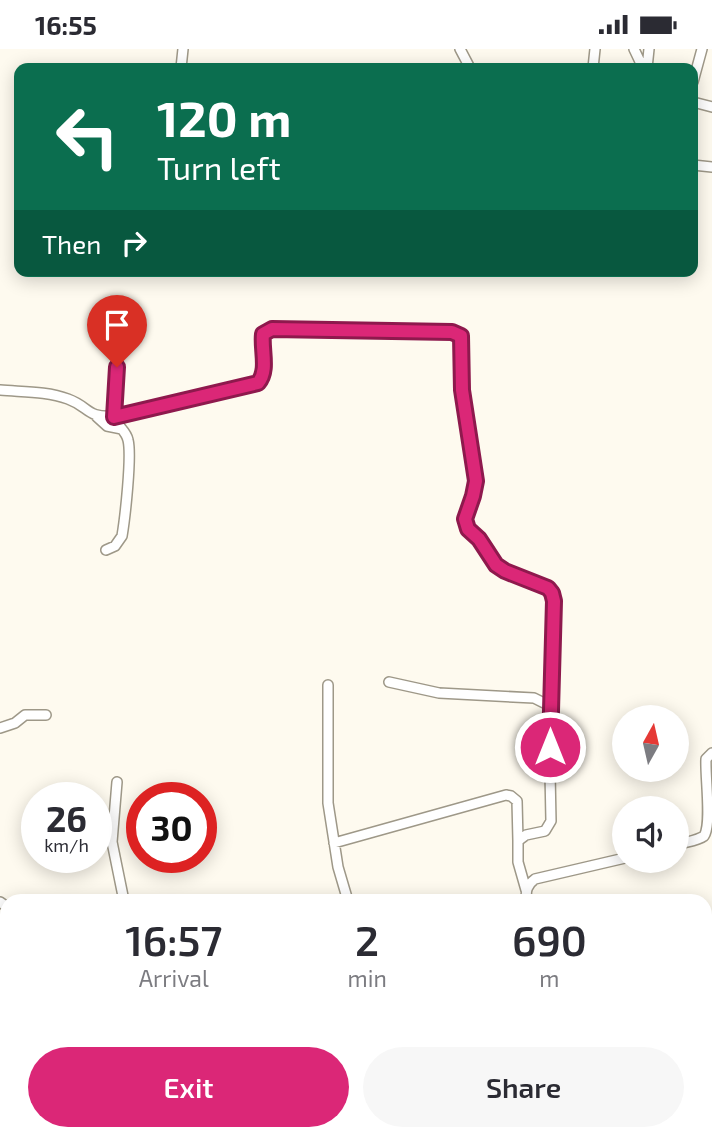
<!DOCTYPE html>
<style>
body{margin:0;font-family:"Exo 2",sans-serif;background:#f7f7f7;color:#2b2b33;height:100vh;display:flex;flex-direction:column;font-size:26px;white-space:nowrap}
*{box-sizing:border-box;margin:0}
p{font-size:23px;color:#7c7c81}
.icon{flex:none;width:38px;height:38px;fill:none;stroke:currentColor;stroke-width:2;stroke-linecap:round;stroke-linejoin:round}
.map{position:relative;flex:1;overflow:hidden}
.panel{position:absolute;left:0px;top:845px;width:712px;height:247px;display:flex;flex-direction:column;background:#fff;border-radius:21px 21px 0 0;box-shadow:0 4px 18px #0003}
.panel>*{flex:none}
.guide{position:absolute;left:14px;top:14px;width:684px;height:214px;border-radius:14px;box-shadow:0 4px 18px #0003;background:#0b6e4f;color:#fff;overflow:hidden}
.needle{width:46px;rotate:8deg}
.controls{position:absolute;left:612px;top:656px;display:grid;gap:14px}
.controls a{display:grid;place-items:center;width:77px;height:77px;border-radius:50%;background:#fff;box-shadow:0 4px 18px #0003;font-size:35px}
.speed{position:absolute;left:21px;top:733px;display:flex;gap:14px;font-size:35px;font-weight:700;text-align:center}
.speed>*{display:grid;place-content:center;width:91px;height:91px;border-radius:50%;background:#fff;box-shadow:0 4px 18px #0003;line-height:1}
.speed small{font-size:18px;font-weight:400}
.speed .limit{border:10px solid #d22;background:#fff;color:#111}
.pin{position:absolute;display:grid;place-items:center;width:60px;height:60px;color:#fff;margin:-72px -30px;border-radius:50% 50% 50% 0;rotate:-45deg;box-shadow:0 0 7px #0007}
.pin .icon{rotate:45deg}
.me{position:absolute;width:77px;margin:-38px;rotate:0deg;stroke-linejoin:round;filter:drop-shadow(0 0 5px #0008)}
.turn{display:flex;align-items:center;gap:24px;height:147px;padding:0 28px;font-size:32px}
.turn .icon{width:91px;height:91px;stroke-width:2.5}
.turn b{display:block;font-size:49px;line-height:60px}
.then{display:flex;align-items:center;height:66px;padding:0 28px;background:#0003;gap:14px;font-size:26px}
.eta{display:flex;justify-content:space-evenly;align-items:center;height:119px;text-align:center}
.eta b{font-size:42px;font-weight:600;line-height:49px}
.primary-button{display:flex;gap:14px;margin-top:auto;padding:14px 28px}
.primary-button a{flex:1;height:80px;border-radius:42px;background:#db2777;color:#fff;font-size:28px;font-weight:600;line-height:80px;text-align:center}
.primary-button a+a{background:#f7f7f7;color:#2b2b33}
.status{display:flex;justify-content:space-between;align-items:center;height:49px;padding:0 35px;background:#fff;direction:ltr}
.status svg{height:19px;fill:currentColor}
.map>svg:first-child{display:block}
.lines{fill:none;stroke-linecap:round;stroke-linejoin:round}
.service-casing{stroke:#9e9888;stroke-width:8}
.minor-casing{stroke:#9e9888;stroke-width:12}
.service{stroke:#fff;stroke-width:4.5}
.minor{stroke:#fff;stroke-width:9}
.route-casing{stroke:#8e194d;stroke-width:18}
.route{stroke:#db2777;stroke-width:12}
</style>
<div class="status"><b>16:55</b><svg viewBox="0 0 49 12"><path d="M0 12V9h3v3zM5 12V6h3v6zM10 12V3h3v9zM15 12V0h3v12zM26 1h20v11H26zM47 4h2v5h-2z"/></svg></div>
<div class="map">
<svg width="712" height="1091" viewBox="0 0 712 1091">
<rect width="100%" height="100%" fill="#fefaef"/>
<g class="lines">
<defs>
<path id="service" d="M114 367 119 285 126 258"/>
<path id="minor" d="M460 0 470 19
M634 0 643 19
M181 19 183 0
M593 19 595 0
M647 19 649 0
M693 33 702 0
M693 53 712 58
M693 116 712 118
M0 341C22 343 47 342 68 350 90 358 86 369 114 367L259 333 263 325V285L272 280 452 283 461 287 462 341 476 432 465 470 468 480 479 490 496 516 505 522 548 539 552 544 554 552 549 675 551 772 545 782 526 786 518 792V813L526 841
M97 368 107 377 122 380
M106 501 115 497 122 487C125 469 132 407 128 391 126 381 116 377 114 367
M389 633 439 644 534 649 550 657
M328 636V754L338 818 348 852
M0 679 15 674 25 666H46
M117 733 112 793 124 852
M334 794 506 746 511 747 517 752 518 792
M677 796C685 793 697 792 704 787 712 775 705 728 706 710L712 704
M527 852C525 842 527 836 535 830L625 809
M0 853 7 858
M0 966 7 969
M192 1085 194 1091
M252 1085 254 1091
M310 1085 312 1091
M416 1085 418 1091
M698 1085 699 1091
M450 1091 456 1085"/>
</defs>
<!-- service casing -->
<use href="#service" class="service-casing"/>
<!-- minor casing -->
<use href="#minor" class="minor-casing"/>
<!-- service -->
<use href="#service" class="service"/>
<!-- minor -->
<use href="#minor" class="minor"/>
</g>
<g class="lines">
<defs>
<path id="route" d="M117 318 114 368 258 334C269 321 261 301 263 285L272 280 452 283 461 287 462 341 476 432 473 447 465 470 468 480 479 490 496 516 505 522 548 539 552 544 554 552 550 698"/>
</defs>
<!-- route casing -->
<use href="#route" class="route-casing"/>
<!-- route -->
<use href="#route" class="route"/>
</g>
</svg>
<div class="controls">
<a><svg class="needle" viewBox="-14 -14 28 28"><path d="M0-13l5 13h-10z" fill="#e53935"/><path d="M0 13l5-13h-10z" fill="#7c7c81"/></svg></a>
<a><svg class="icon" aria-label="sound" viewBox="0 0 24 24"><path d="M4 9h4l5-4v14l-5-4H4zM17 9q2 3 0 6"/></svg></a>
</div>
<div class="speed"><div>26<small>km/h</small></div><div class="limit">30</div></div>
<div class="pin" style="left:117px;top:318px;background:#d93025"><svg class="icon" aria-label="arrive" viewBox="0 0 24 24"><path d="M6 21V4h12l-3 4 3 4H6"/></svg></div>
<svg class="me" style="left:550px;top:698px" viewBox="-20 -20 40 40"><circle r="17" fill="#db2777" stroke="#fff" stroke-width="3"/><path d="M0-11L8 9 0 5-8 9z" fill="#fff"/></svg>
<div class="guide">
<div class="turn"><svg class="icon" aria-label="left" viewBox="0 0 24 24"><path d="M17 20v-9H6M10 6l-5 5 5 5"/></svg><div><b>120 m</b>Turn left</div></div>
<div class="then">Then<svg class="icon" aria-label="right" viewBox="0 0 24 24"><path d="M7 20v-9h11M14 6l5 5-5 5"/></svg></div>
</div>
<section class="panel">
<div class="eta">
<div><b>16:57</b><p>Arrival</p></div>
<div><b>2</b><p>min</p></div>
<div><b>690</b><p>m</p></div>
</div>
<div class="primary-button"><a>Exit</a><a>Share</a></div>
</section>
</div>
